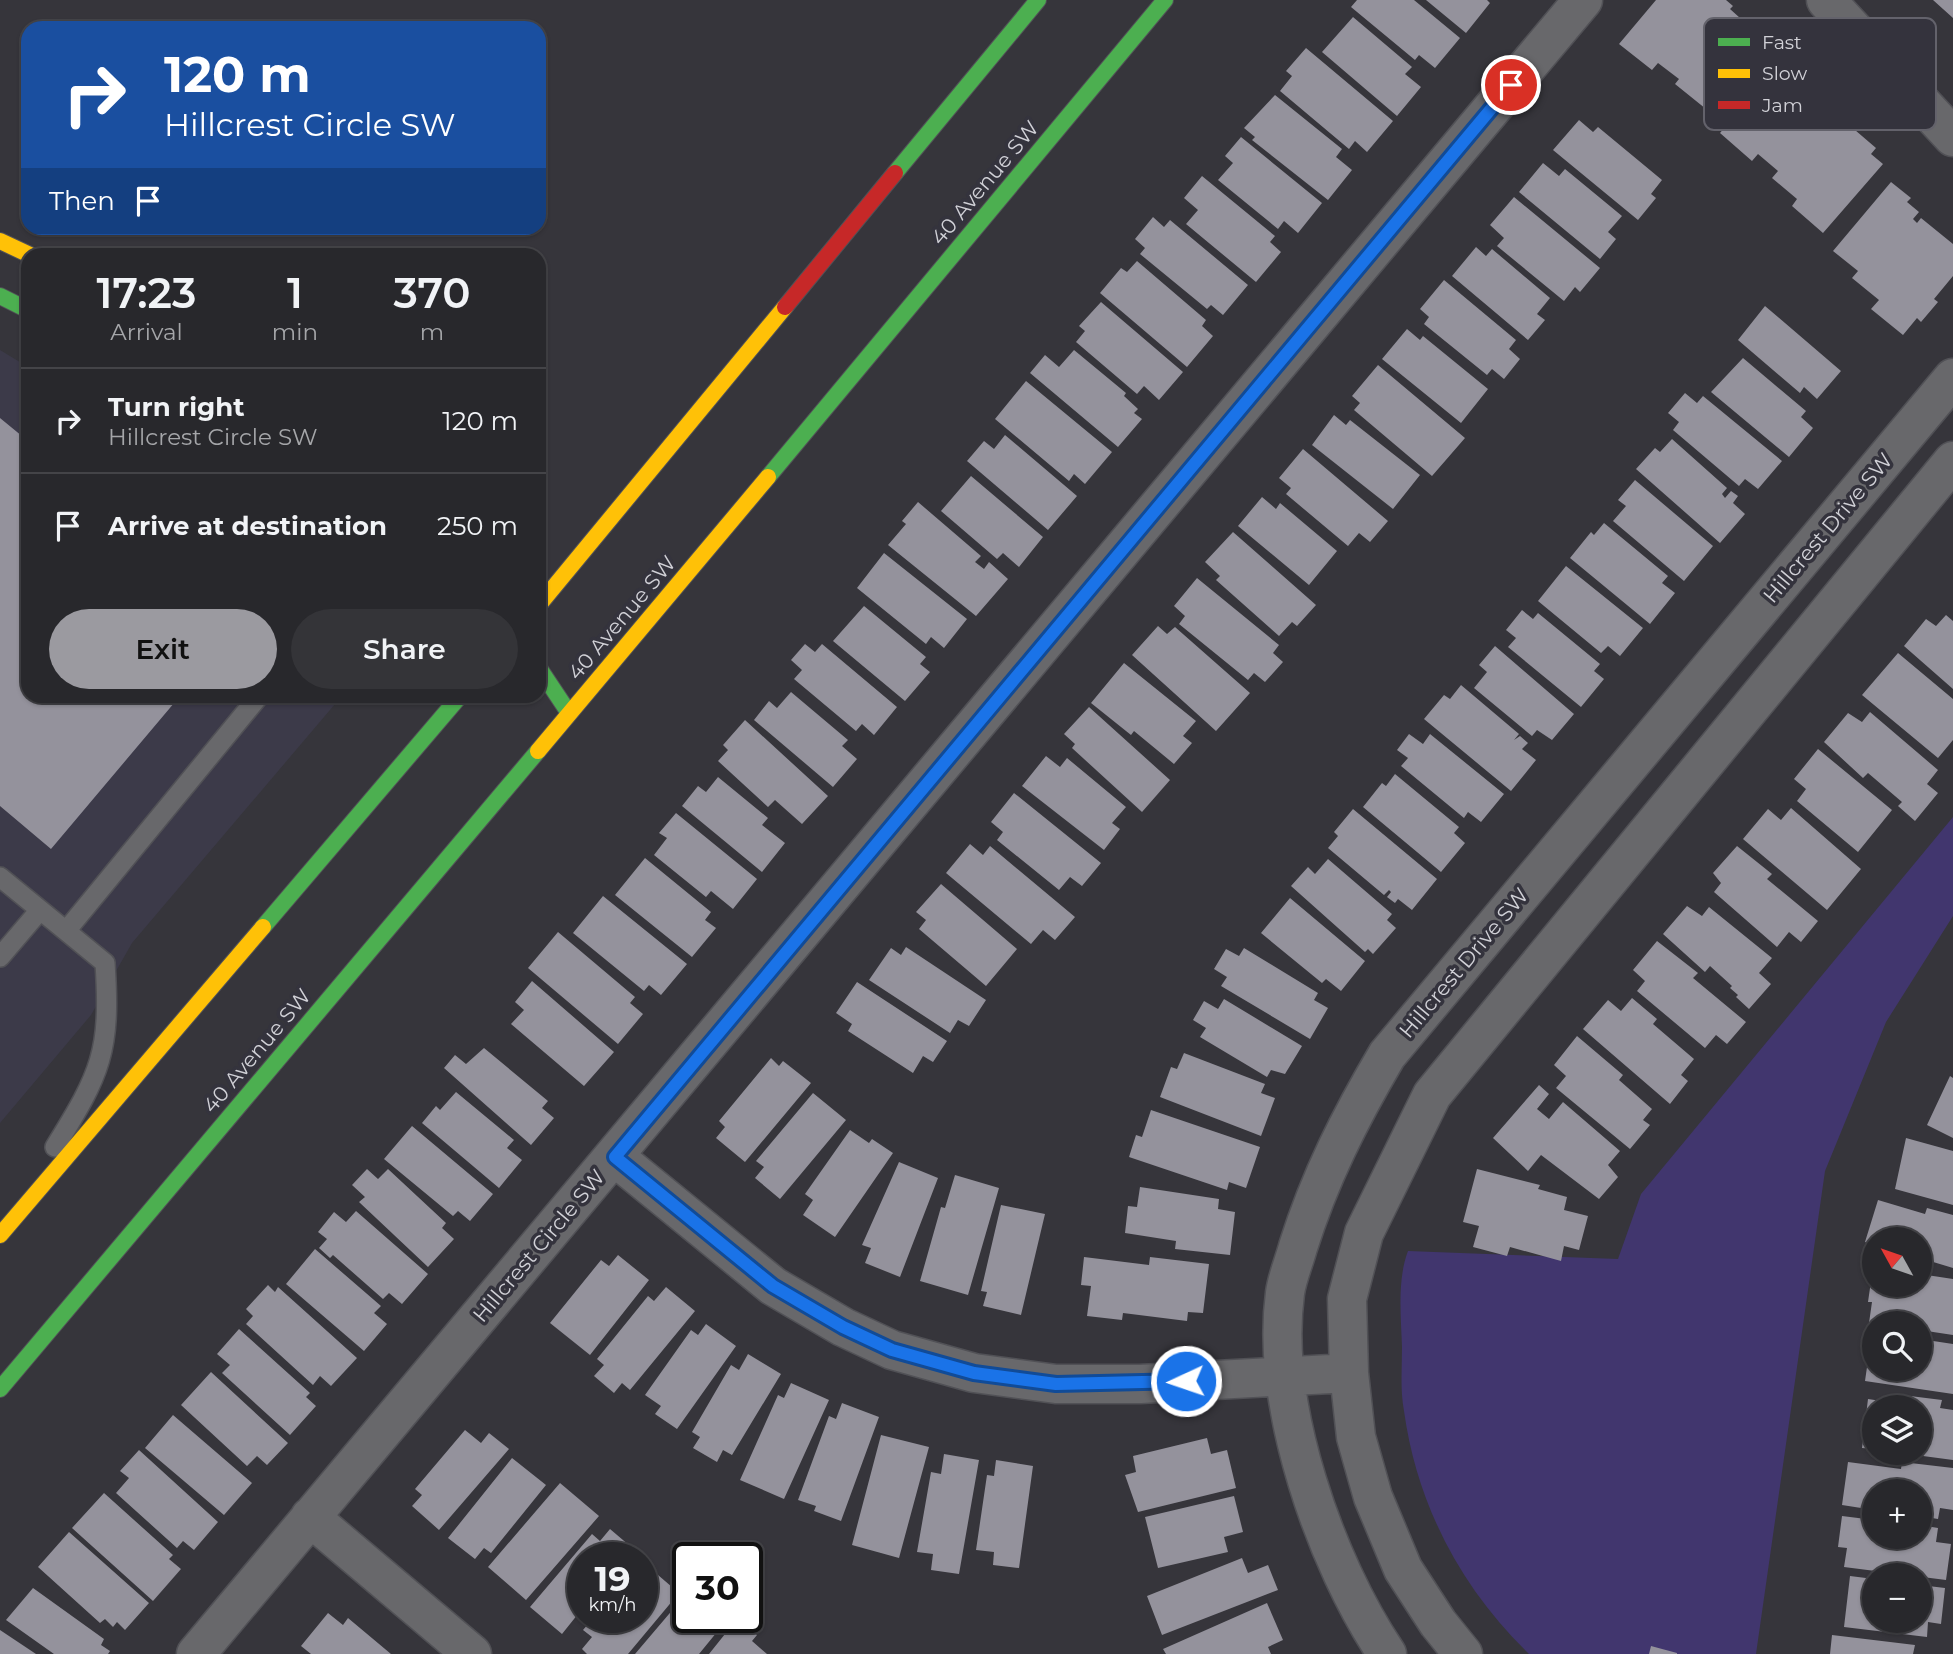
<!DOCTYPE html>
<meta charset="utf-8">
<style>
body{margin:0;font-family:Montserrat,sans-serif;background:#343438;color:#f1f3f6;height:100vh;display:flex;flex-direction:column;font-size:26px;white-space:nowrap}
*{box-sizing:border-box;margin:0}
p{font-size:23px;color:#a5a6a9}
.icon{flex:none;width:38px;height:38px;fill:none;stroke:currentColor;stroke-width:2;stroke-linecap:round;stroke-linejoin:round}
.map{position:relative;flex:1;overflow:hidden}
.panel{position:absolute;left:21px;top:248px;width:525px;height:455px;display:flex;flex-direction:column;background:#28282c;border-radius:21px;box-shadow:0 2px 5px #0004,0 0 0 2px #444448}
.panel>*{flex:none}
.hud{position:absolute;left:21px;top:21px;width:525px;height:214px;border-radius:21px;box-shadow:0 2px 5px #0004,0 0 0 2px #444448;background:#1a4fa0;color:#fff;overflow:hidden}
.needle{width:46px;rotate:310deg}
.buttons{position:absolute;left:1862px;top:1227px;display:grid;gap:14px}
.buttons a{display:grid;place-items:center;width:70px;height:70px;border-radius:50%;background:#28282c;box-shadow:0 2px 5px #0004,0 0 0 2px #444448;font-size:35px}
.speed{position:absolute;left:567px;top:1542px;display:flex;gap:14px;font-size:35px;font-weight:700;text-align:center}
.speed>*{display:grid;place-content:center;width:91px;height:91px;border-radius:50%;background:#28282c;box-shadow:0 2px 5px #0004,0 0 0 2px #444448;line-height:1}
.speed small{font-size:18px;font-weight:400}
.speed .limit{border:4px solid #111;border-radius:10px;background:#fff;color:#111}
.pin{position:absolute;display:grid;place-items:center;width:60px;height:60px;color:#fff;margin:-30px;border:4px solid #fff;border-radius:50%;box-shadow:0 2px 7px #0007}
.me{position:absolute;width:77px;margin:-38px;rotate:267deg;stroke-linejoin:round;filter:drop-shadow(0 0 5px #0008)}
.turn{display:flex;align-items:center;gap:24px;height:147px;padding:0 28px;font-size:32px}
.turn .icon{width:91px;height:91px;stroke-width:2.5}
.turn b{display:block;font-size:49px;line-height:60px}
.then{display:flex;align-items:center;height:66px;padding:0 28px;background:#0003;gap:14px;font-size:26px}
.eta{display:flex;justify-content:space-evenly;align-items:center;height:119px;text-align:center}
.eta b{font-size:42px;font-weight:600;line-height:49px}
.primary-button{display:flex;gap:14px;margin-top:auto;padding:14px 28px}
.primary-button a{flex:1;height:80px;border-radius:42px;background:#9b9aa0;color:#111;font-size:28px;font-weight:600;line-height:80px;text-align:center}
.primary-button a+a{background:#343438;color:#f1f3f6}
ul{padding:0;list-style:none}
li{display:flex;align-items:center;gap:21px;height:105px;padding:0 28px;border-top:2px solid #444448}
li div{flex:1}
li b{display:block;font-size:26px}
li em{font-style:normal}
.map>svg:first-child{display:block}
.built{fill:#3c3a49}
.green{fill:#41366e}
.building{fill:#94929c}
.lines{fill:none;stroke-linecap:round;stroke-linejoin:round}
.lane-casing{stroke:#515156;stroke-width:22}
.street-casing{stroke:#515156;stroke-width:41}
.fast-casing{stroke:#515156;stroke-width:18}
.slow-casing{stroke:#515156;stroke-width:18}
.jam-casing{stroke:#515156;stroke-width:18}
.lane{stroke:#68686b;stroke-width:19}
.street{stroke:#68686b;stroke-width:38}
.fast{stroke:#4caf50;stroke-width:16}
.slow{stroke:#ffc107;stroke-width:16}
.jam{stroke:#c62828;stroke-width:16}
.route-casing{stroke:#114b97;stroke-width:18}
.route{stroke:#1a73e8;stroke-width:12}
.labels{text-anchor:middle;stroke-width:7;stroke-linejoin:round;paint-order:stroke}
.street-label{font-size:21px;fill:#d1d1d7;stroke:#34333d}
.key{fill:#34333d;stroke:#63626b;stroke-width:2}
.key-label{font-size:19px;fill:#d1d1d7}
</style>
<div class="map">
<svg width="1953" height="1654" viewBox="0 0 1953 1654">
<rect width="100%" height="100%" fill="#36353b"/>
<!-- built -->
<path class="built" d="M0 350 28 367V696L341 697 132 943 91 1015 0 1123Z"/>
<!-- green -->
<path class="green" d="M1953 817V916L1886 1022 1825 1171 1756 1654H1529C1461 1588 1417 1505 1404 1411 1400 1390 1402 1368 1402 1347 1401 1316 1397 1280 1408 1251L1618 1259 1641 1194Z"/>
<!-- building -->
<path class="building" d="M1357 0H1414L1460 38 1435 68 1419 55 1415 60 1351 7Z
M1426 0H1487L1490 3 1466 33Z
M1656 0H1726L1733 6 1730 9 1740 18 1733 25 1738 30 1741 26 1760 42 1706 109 1675 84 1679 79 1658 63 1652 70 1619 44Z
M1933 0H1953V18Z
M1353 17 1412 67 1405 74 1421 87 1397 116 1322 52Z
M1306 48 1393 121 1367 152 1355 141 1349 149 1280 91 1292 76 1286 71Z
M1778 65 1788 73 1794 66 1842 108 1832 120 1837 123 1841 118 1876 148 1871 154 1883 164 1823 233 1792 206 1797 199 1772 178 1778 171 1758 154 1752 161 1720 133Z
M1275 95 1342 149 1336 157 1352 170 1328 200 1252 140 1255 137 1244 128Z
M1579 120 1593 132 1598 127 1662 180 1651 194 1656 198 1638 220 1553 150Z
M1241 137 1322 203 1298 233 1284 221 1278 229 1218 180 1233 163 1225 156Z
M1543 163 1559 176 1565 169 1622 216 1608 232 1616 239 1600 259 1519 192Z
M1202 176 1275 236 1270 242 1281 252 1256 282 1186 224 1198 210 1184 198Z
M1891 182 1911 198 1907 202 1919 212 1913 219 1917 223 1921 218 1953 244V276L1934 299 1938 302 1921 322 1917 318 1903 335 1871 309 1879 300 1852 278 1858 271 1833 251Z
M1514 197 1600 268 1580 292 1575 287 1564 301 1497 246 1504 238 1490 225Z
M1153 217 1164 227 1170 220 1248 285 1223 315 1211 305 1207 309 1140 254 1145 248 1135 239Z
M1476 247 1486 256 1492 249 1550 298 1537 314 1545 320 1528 340 1452 276Z
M1137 261 1206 320 1202 326 1213 336 1187 367 1100 293 1121 268 1127 272Z
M1444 280 1516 340 1509 349 1520 359 1504 379 1492 369 1487 375 1424 324 1429 317 1420 309Z
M1101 302 1183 372 1159 400 1144 386 1137 394 1076 342 1085 331 1079 326Z
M1765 306 1841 371 1817 399 1804 387 1800 393 1738 340Z
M1407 329 1420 340 1423 336 1488 389 1461 423 1382 359Z
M1074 350 1126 393 1124 396 1138 409 1134 413 1142 419 1118 447 1030 373 1045 355 1059 367Z
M1743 358 1806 411 1801 417 1813 428 1789 457 1711 392Z
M1378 365 1465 438 1432 476 1354 410 1360 403 1352 396Z
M1026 381 1112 452 1085 484 1074 474 1069 481 995 419Z
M1685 393 1697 403 1703 396 1782 461 1758 489 1745 479 1739 486 1673 430 1679 422 1668 413Z
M1334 415 1346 425 1350 420 1420 475 1393 509 1312 445Z
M0 418 28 441V696H180L51 849 0 806Z
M1005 435 1077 496 1048 530 967 461 984 441 994 449Z
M1672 439 1727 488 1722 494 1725 498 1731 491 1738 496 1733 503 1745 514 1720 543 1636 469 1655 448 1660 452Z
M1303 449 1388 521 1370 542 1359 533 1348 546 1286 494 1291 488 1279 478Z
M971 476 1043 537 1019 567 1003 553 997 559 941 511Z
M1635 480 1713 546 1684 581 1613 521 1626 506 1618 500Z
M1262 497 1276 509 1280 503 1337 551 1309 585 1238 526Z
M918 502 981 556 975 562 984 569 989 562 1008 579 976 616 888 545 906 524 902 521Z
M1604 523 1668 576 1662 583 1675 593 1650 624 1570 558 1591 532 1594 535Z
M1233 532 1316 605 1297 626 1292 622 1279 636 1216 580 1220 576 1205 562Z
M884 553 967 619 944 648 931 637 926 644 857 588Z
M1566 566 1643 628 1620 656 1608 646 1601 653 1538 601Z
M1197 578 1279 645 1273 653 1283 662 1265 682 1254 673 1248 680 1179 624 1185 616 1174 606Z
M864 606 926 657 920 664 930 672 905 701 833 641Z
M1522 610 1533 619 1538 613 1600 664 1594 671 1604 679 1581 707 1508 647 1516 638 1506 630Z
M1946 615 1953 621V689L1904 646 1926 619 1936 626Z
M1158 626 1167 634 1175 627 1250 693 1216 731 1132 655Z
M805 644 815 652 822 644 897 707 874 735 862 724 856 731 794 679 802 670 791 660Z
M1495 646 1574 714 1552 740 1537 730 1532 736 1474 688 1487 672 1479 665Z
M1898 653 1953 699V740L1938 758 1862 695Z
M1124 663 1196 721 1183 736 1192 743 1174 764 1134 731 1131 735 1091 703Z
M1461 685 1519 734 1514 740 1520 736 1528 743 1522 749 1536 760 1511 791 1424 719 1444 695 1450 699Z
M791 692 848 740 842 746 857 759 833 787 754 720 769 701 777 708Z
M1089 707 1170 780 1142 812 1072 748 1075 744 1064 734Z
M1870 712 1938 770 1927 784 1938 793 1915 821 1898 806 1902 802 1868 773 1863 778 1824 742 1848 713 1862 722Z
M745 720 828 796 802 824 775 800 768 807 718 761 728 750 723 745Z
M1409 734 1423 744 1430 734 1504 794 1481 822 1468 812 1464 818 1401 766 1408 758 1397 750Z
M1818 749 1892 810 1858 852 1797 801 1806 789 1794 779Z
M1046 756 1060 767 1067 758 1126 807 1112 823 1120 829 1104 850 1022 786Z
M1395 774 1459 827 1454 833 1465 843 1441 872 1363 807 1382 783 1386 786Z
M718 777 768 818 762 825 785 843 762 872 682 806 698 786 706 792Z
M1014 793 1101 863 1082 886 1070 877 1059 890 997 840 1003 832 991 822Z
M1791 808 1861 869 1827 910 1743 839 1768 809 1781 820Z
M1353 809 1437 879 1412 910 1398 899 1395 903 1387 897 1391 892 1389 890 1384 895 1328 848 1338 836 1334 832Z
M676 813 757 879 733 909 711 891 706 897 654 855 667 838 659 833Z
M970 844 983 855 990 846 1075 917 1055 940 1043 930 1031 944 946 873Z
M1737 846 1772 874 1767 879 1818 921 1801 942 1789 932 1777 947 1714 892 1721 883 1713 873Z
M645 858 711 912 705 920 716 928 692 957 615 895Z
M1328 859 1392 914 1387 920 1396 928 1373 954 1368 949 1365 952 1291 886 1308 867 1315 874Z
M941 884 1017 949 986 986 919 929 926 920 916 912Z
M603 896 687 964 661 995 649 985 644 991 573 933Z
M1290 898 1365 961 1341 991 1326 979 1322 983 1261 933Z
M1687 906 1702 916 1709 907 1772 958 1759 973 1771 984 1749 1009 1736 997 1738 995 1730 988 1732 986 1710 966 1705 972 1663 934Z
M558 932 635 997 630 1003 643 1014 618 1044 528 968Z
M1657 941 1698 973 1693 978 1746 1022 1727 1044 1716 1035 1705 1048 1637 991 1645 981 1633 970Z
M906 947 986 1000 969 1026 958 1020 950 1033 869 980 891 948 901 955Z
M1244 948 1318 993 1314 1000 1328 1008 1310 1039 1221 986 1227 977 1214 969 1226 949 1239 956Z
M532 981 614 1052 584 1086 511 1024 524 1010 515 1002Z
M857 982 947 1041 933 1062 923 1056 913 1073 848 1031 852 1024 836 1013Z
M1632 998 1657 1019 1653 1024 1694 1059 1681 1075 1688 1081 1670 1104 1583 1029 1608 1000 1621 1011Z
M1224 999 1302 1046 1285 1074 1271 1070 1267 1077 1200 1037 1206 1028 1193 1020 1204 1001 1218 1009Z
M1577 1036 1623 1075 1619 1080 1652 1109 1643 1120 1650 1125 1630 1149 1556 1088 1566 1076 1554 1065Z
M484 1048 548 1101 542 1108 554 1118 531 1145 444 1068 455 1055 466 1064Z
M1184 1053 1265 1084 1261 1093 1275 1098 1261 1136 1160 1097 1171 1067 1177 1069Z
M771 1058 779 1066 783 1061 811 1083 745 1162 716 1138 725 1127 719 1121Z
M1950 1076 1953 1078V1138L1927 1125Z
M1539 1085 1549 1094 1537 1109 1549 1119 1563 1102 1620 1151 1608 1165 1618 1177 1599 1199 1541 1155 1528 1171 1493 1138Z
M456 1092 514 1140 507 1148 522 1160 499 1188 422 1123 436 1106 440 1110Z
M813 1093 846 1120 780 1199 755 1178 764 1167 756 1161Z
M1151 1110 1260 1147 1246 1188 1229 1182 1227 1190 1129 1157 1136 1135 1142 1137Z
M412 1126 493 1194 470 1221 458 1211 453 1216 384 1159Z
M850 1130 869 1143 872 1139 893 1153 835 1237 803 1215 813 1200 805 1194Z
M1906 1138 1953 1151V1205L1895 1189Z
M899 1162 938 1178 900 1277 865 1263 871 1248 862 1245Z
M367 1169 378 1179 388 1169 446 1223 442 1228 454 1239 428 1267 359 1202 365 1197 352 1185Z
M1477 1169 1540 1185 1538 1189 1567 1197 1564 1210 1588 1216 1579 1250 1564 1246 1561 1261 1510 1247 1507 1256 1473 1247 1479 1226 1463 1222Z
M955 1175 999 1188 968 1295 920 1281 941 1207 945 1208Z
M1140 1187 1219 1199 1218 1209 1235 1212 1230 1255 1175 1249 1176 1241 1125 1233 1128 1206 1137 1207Z
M1878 1200 1925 1214 1927 1208 1953 1215V1268L1920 1258V1239H1874V1245L1865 1242Z
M1001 1205 1045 1214 1021 1315 983 1306 987 1292 981 1291Z
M356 1211 428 1274 402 1304 389 1293 383 1299 333 1255 330 1258 319 1248 327 1239 318 1232 334 1212 346 1222Z
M315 1249 381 1306 374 1313 387 1324 364 1351 286 1284Z
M618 1255 649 1280 590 1355 550 1323 601 1260 609 1266Z
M1084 1257 1149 1265 1150 1257 1209 1264 1203 1313 1188 1312 1187 1321 1123 1313 1122 1320 1087 1316 1091 1286 1081 1285Z
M1873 1267 1874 1284H1920V1274L1953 1279V1335L1920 1330V1323H1869L1872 1302H1868Z
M268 1285 275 1292 278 1287 357 1358 331 1386 320 1376 313 1385 246 1324 253 1316 246 1309Z
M666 1287 695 1311 630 1390 622 1383 614 1393 594 1376 604 1365 597 1359 648 1296 654 1301Z
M706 1324 736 1346 677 1429 655 1414 661 1406 645 1395 691 1330 698 1335Z
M239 1329 310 1393 306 1397 316 1406 290 1435 222 1373 230 1365 217 1354Z
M1872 1332 1874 1368H1920V1339L1953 1344V1394L1865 1381Z
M748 1354 781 1374 732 1455 723 1450 717 1462 693 1448 700 1437 692 1432 731 1365 739 1370Z
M211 1372 288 1443 267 1465 257 1456 247 1466 181 1405Z
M791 1383 829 1400 784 1499 740 1480 778 1395 784 1398Z
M1910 1396 1942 1400 1940 1408 1953 1410V1460L1908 1454 1920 1452V1407H1874V1449L1862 1448 1868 1399 1908 1405Z
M842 1403 879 1417 841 1521 814 1511 816 1506 798 1500 829 1416 836 1419Z
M173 1415 252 1483 224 1515 145 1448Z
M465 1430 481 1443 489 1433 509 1449 439 1530 412 1506 422 1495 415 1489Z
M881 1435 929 1447 899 1558 852 1545Z
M1207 1438 1211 1454 1227 1450 1236 1488 1138 1512 1125 1475 1136 1472 1133 1456Z
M139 1450 218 1522 194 1550 183 1541 177 1548 116 1493 129 1478 120 1471Z
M944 1454 979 1460 959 1574 931 1570 933 1554 917 1552 931 1472 941 1474Z
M512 1458 546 1485 491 1553 484 1548 475 1559 448 1538Z
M996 1460 1033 1466 1019 1568 993 1565 994 1552 976 1550 987 1475 994 1476Z
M1848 1462 1901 1469 1902 1462 1953 1468V1510L1940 1508 1938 1519 1920 1516V1491H1874V1510L1842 1505Z
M560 1483 599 1516 526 1600 488 1567Z
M104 1493 173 1555 169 1559 181 1569 153 1601 72 1528Z
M1234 1496 1243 1532 1224 1537 1228 1552 1158 1568 1145 1517Z
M1842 1516 1874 1520V1536H1920V1525L1938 1528 1936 1542 1951 1544 1946 1580 1844 1567 1847 1548 1838 1547Z
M610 1529 630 1546 621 1558H583V1617L578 1614 562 1634 530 1607 592 1534 600 1541Z
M69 1532 149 1603 125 1630 117 1622 113 1627 105 1619 100 1623 38 1567Z
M1242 1558 1248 1573 1268 1565 1278 1590 1162 1635 1147 1596Z
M642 1573 653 1582 658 1575 679 1593 628 1654H587L582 1649 592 1637 583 1630 594 1617H642Z
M1850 1576 1874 1579V1620H1920V1585L1945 1588 1941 1624 1928 1622 1927 1637 1844 1627Z
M33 1588 104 1639 101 1645 110 1651 108 1654H54L6 1620Z
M686 1594 688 1617H708L704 1622 717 1632 699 1654H635Z
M1267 1603 1283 1640 1268 1647 1271 1654H1166L1163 1649Z
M328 1613 343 1625 348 1618 391 1654H311L301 1646Z
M737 1619 757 1635 752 1641 767 1654H709Z
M0 1630 36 1654H0Z
M1832 1635 1915 1645 1913 1654H1830Z
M1651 1646 1677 1653V1654H1649Z"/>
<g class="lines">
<defs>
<path id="lane" d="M0 877 66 931 259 696
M0 957 40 910
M55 1147C101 1073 111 1051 105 963L66 931"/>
<path id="street" d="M1826 0 1953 137
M615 1157 773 1286 843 1327 892 1350 974 1373 1056 1384H1140L1349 1373
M310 1517 472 1654
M196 1654 1583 0
M1387 1654C1325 1562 1270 1405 1285 1293 1287 1278 1294 1262 1298 1247 1320 1177 1350 1118 1387 1055L1953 378
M1463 1654 1438 1623 1403 1569 1373 1497 1356 1437 1349 1373 1347 1299 1364 1233 1432 1095 1953 461"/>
<path id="fast" d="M895 173 1038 0
M0 296 28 310
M768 477 1165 0
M539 668 569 713
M263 927 460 696
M0 1389 538 751"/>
<path id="slow" d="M0 241 32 256
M539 605 785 307
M538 751 768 477
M0 1235 263 927"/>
<path id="jam" d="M785 307 895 173"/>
</defs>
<!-- lane casing -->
<use href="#lane" class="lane-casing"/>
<!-- street casing -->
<use href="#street" class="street-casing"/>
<!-- fast casing -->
<use href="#fast" class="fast-casing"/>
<!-- slow casing -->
<use href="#slow" class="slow-casing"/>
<!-- jam casing -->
<use href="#jam" class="jam-casing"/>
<!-- lane -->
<use href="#lane" class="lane"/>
<!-- street -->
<use href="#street" class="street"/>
<!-- fast -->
<use href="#fast" class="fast"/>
<!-- slow -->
<use href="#slow" class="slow"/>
<!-- jam -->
<use href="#jam" class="jam"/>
</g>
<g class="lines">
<defs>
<path id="route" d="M1186 1381 1056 1384 974 1373 892 1350 843 1327 773 1286 615 1157 1511 85"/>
</defs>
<!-- route casing -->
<use href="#route" class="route-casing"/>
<!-- route -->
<use href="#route" class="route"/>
</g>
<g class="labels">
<!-- street labels -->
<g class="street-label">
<text transform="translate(985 183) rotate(-50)" y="7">40 Avenue SW</text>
<text transform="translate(1828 528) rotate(-50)" y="7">Hillcrest Drive SW</text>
<text transform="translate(622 618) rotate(-50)" y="7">40 Avenue SW</text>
<text transform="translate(1464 963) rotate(-50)" y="7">Hillcrest Drive SW</text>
<text transform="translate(257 1051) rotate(-50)" y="7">40 Avenue SW</text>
<text transform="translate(539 1246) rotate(-50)" y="7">Hillcrest Circle SW</text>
</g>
</g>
<!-- legend -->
<rect x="1704" y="18" width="232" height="112" rx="10" class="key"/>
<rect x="1718" y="38" width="32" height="8" fill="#4caf50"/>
<rect x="1718" y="69" width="32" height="9" fill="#ffc107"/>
<rect x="1718" y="101" width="32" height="8" fill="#c62828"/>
<g class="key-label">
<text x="1762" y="49">Fast</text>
<text x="1762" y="80">Slow</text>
<text x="1762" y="112">Jam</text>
</g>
</svg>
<div class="buttons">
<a><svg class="needle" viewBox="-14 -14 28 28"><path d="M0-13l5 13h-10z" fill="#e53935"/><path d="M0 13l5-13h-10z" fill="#a5a6a9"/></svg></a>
<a><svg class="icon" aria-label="search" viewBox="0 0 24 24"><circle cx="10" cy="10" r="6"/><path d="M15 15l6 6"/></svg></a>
<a><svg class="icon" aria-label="layers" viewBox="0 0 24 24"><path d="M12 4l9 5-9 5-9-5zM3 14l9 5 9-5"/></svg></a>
<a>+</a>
<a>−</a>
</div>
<div class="speed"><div>19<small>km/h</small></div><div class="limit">30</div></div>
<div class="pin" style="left:1511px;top:85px;background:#d93025"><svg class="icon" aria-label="arrive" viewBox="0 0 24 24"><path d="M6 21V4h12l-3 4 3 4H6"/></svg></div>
<svg class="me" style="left:1186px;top:1381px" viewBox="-20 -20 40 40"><circle r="17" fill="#1a73e8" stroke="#fff" stroke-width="3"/><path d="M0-11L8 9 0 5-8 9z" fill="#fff"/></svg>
<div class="hud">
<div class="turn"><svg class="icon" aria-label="right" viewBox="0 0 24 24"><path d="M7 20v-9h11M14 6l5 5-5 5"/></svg><div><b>120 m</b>Hillcrest Circle SW</div></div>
<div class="then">Then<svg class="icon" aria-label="arrive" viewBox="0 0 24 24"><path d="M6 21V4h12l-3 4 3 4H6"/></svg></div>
</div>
<section class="panel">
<div class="eta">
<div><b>17:23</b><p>Arrival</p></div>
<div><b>1</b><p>min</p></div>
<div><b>370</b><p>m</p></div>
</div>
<ul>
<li><svg class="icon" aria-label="right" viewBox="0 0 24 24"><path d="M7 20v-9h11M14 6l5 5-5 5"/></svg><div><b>Turn right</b><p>Hillcrest Circle SW</p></div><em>120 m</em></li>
<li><svg class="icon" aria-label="arrive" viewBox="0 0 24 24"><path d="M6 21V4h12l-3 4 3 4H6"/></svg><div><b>Arrive at destination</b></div><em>250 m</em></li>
</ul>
<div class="primary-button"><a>Exit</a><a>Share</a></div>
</section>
</div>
